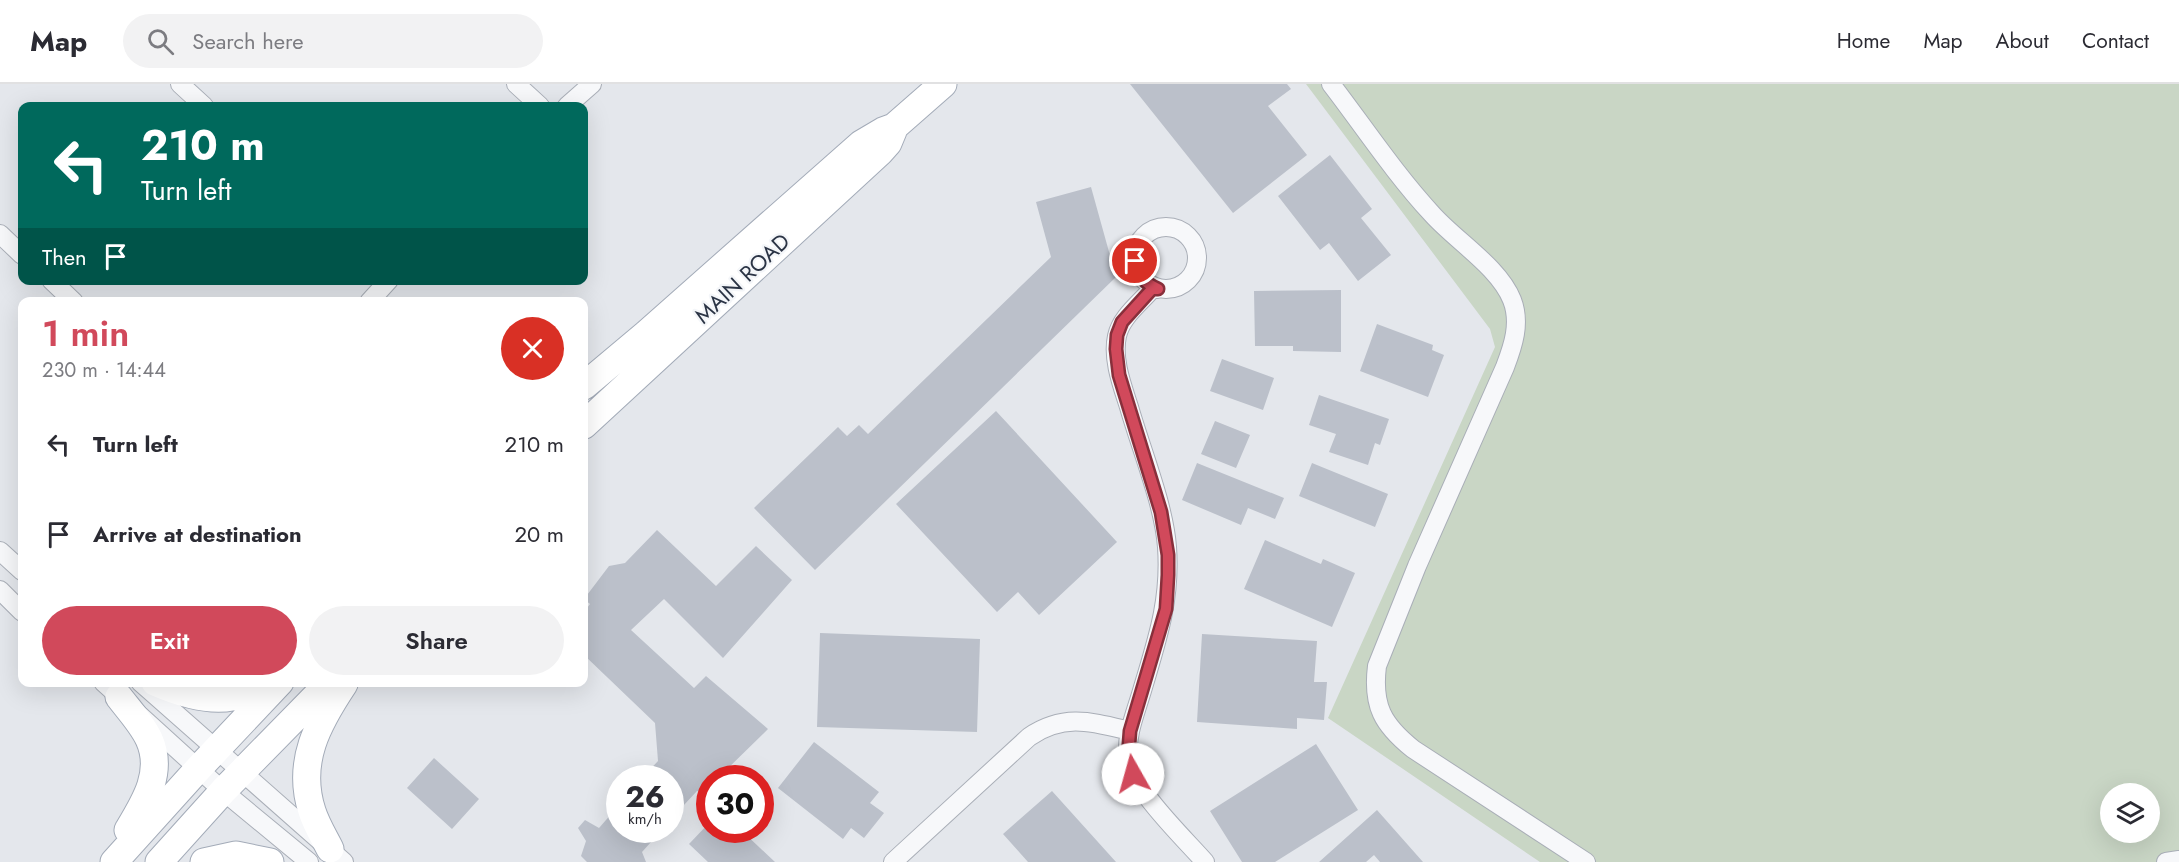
<!DOCTYPE html>
<meta charset="utf-8">
<style>
body{margin:0;font-family:Jost,sans-serif;background:#f2f2f3;color:#2b2b33;height:100vh;display:flex;flex-direction:column;font-size:22px;white-space:nowrap}
*{box-sizing:border-box;margin:0}
p{font-size:20px;color:#7c7c81}
.icon{flex:none;width:33px;height:33px;fill:none;stroke:currentColor;stroke-width:2;stroke-linecap:round;stroke-linejoin:round}
.map{position:relative;flex:1;overflow:hidden}
.sheet{position:absolute;left:18px;top:213px;width:570px;height:390px;display:flex;flex-direction:column;background:#fff;border-radius:12px;box-shadow:0 6px 24px #0002}
.sheet>*{flex:none}
.guide{position:absolute;left:18px;top:18px;width:570px;height:183px;border-radius:12px;box-shadow:0 6px 24px #0002;background:#00695c;color:#fff;overflow:hidden}
.fabs{position:absolute;left:2100px;top:699px;display:grid;gap:12px}
.fabs a{display:grid;place-items:center;width:60px;height:60px;border-radius:50%;background:#fff;box-shadow:0 6px 24px #0002;font-size:30px}
.speed{position:absolute;left:606px;top:681px;display:flex;gap:12px;font-size:30px;font-weight:700;text-align:center}
.speed>*{display:grid;place-content:center;width:78px;height:78px;border-radius:50%;background:#fff;box-shadow:0 6px 24px #0002;line-height:1}
.speed small{font-size:15px;font-weight:400}
.speed .limit{border:9px solid #d22;background:#fff;color:#111}
.pin{position:absolute;display:grid;place-items:center;width:51px;height:51px;color:#fff;margin:-26px;border:3px solid #fff;border-radius:50%;box-shadow:0 2px 6px #0007}
.me{position:absolute;width:66px;margin:-33px;rotate:353deg;stroke-linejoin:round;filter:drop-shadow(0 0 4px #0008)}
.turn{display:flex;align-items:center;gap:21px;height:126px;padding:0 24px;font-size:27px}
.turn .icon{width:78px;height:78px;stroke-width:2.5}
.turn b{display:block;font-size:42px;line-height:51px}
.then{display:flex;align-items:center;height:57px;padding:0 24px;background:#0003;gap:12px;font-size:22px}
.round{display:grid;place-items:center;flex:none;width:63px;height:63px;border-radius:32px;background:#f2f2f3}
.overview{display:flex;align-items:center;justify-content:space-between;height:102px;padding:0 24px}
h1{font-size:36px;font-weight:600;line-height:45px;color:#d1495b}
.cta{display:flex;gap:12px;margin-top:auto;padding:12px 24px}
.cta a{flex:1;height:69px;border-radius:36px;background:#d1495b;color:#fff;font-size:24px;font-weight:600;line-height:69px;text-align:center}
.cta a+a{background:#f2f2f3;color:#2b2b33}
ul{padding:0;list-style:none}
li{display:flex;align-items:center;gap:18px;height:90px;padding:0 24px}
li div{flex:1}
li b{display:block;font-size:22px}
li em{font-style:normal}
header{display:flex;align-items:center;gap:36px;box-sizing:border-box;height:84px;padding:0 30px;background:#fff;border-bottom:2px solid #e1e1e2}
header strong{font-size:28px}
nav{display:flex;gap:33px;margin-inline-start:auto;font-size:21px}
.search{width:420px;height:54px;background:#f2f2f3;display:flex;align-items:center;gap:15px;box-sizing:border-box;padding:0 21px;border-radius:33px;color:#7c7c81;font-size:22px}
.map>svg:first-child{display:block}
.green{fill:#c9d6c5;fill-rule:evenodd}
.building{fill:#bbc0ca}
.lines{fill:none;stroke-linecap:round;stroke-linejoin:round}
.street-casing{stroke:#a9aeb7;stroke-width:20}
.primary-casing{stroke:#a3abb8;stroke-width:29}
.street{stroke:#f7f8fa;stroke-width:18}
.primary{stroke:#fff;stroke-width:27}
.route-casing{stroke:#882f3b;stroke-width:15}
.route{stroke:#d1495b;stroke-width:10}
.labels{text-anchor:middle;stroke-width:4.5;stroke-linejoin:round;paint-order:stroke}
.street-label{font-size:22px;fill:#2b3445;stroke:#f4f6f9}
</style>
<header>
<strong>Map</strong>
<div class="search"><svg class="icon" aria-label="search" viewBox="0 0 24 24"><circle cx="10" cy="10" r="6"/><path d="M15 15l6 6"/></svg>Search here</div>
<nav><a>Home</a><a>Map</a><a>About</a><a>Contact</a></nav>
</header>
<div class="map">
<svg width="2179" height="778" viewBox="0 0 2179 778">
<rect width="100%" height="100%" fill="#e4e7ec"/>
<!-- green -->
<path class="green" d="M1306 0H2179V778H1540L1328 634 1495 263 1490 245ZM2110 710H2150V748H2110Z"/>
<!-- building -->
<path class="building" d="M1130 0H1287L1291 5 1268 22 1307 71 1233 129Z
M1330 71 1372 125 1361 134 1391 171 1358 197 1329 159 1320 166 1278 112Z
M1091 103 1116 193 815 486 754 424 838 343 847 352 859 341 868 350 1051 173 1036 118Z
M1341 206V268L1293 267V262H1255L1254 207Z
M1377 240 1433 261 1432 266 1444 271 1428 313 1360 287Z
M1222 275 1274 294 1263 326 1210 307Z
M1319 311 1389 335 1380 361 1375 359 1368 381 1329 368 1336 350 1309 341Z
M996 327 1117 458 1039 531 1018 508 997 528 896 420Z
M1215 337 1250 351 1236 384 1201 370Z
M1197 379 1284 414 1275 435 1248 424 1241 441 1182 416Z
M1312 379 1388 410 1375 443 1299 412Z
M657 446 716 502 756 462 792 496 723 574 664 515 631 546 694 604 706 592 768 645 718 694H710V703L704 709 697 707 670 736V694H642L658 677 655 639 584 571V528L590 520 584 515 609 482 625 479Z
M1265 456 1321 480 1323 475 1355 489 1332 543 1244 505Z
M820 549 980 555 977 648 817 643Z
M1202 550 1317 557 1314 598H1327L1324 636 1297 634V645L1197 638Z
M814 658 879 708 870 719 884 729 864 754 851 744 843 755 778 704Z
M1316 660 1358 726 1275 778H1242L1210 727Z
M434 674 479 715 452 745 407 704Z
M1052 707 1116 778H1028L1003 750Z
M620 720V746H662L642 768 646 778H587L581 772 586 757 578 744 585 736 599 744Z
M1377 726 1423 778H1380L1374 771 1366 778H1319Z
M710 738V746H741L775 778H708L689 760Z"/>
<g class="lines">
<defs>
<path id="street" d="M180 0 204 22
M516 0 540 22
M1331 0C1364 43 1395 90 1432 130 1456 157 1499 183 1512 216 1521 239 1513 262 1505 283L1417 482 1377 582C1372 622 1383 641 1413 665L1586 778
M567 22 592 0
M1135 174a31 31 0 1 1 62 0a31 31 0 1 1-62 0Z
M0 150 22 171
M51 196 74 218
M1158 205H1152C1140 219 1121 233 1117 252 1112 275 1122 301 1129 323 1141 365 1164 421 1167 463 1171 518 1156 559 1141 610 1135 630 1126 652 1128 673 1130 703 1184 754 1205 778
M369 218 389 196
M0 467 22 487
M0 506 22 528
M103 598 223 707 309 778
M140 598 344 778
M893 778 1029 653C1064 629 1092 638 1130 647
M2166 778 2179 776"/>
<path id="primary" d="M584 302 646 250 861 60 883 47 894 43 943 0
M584 341 880 68 888 59 893 47
M155 598C178 608 207 618 232 613 244 611 256 604 267 598
M119 613C129 626 142 640 149 655 164 688 145 718 128 746
M330 765C324 753 316 740 312 727 296 678 318 639 344 600
M114 778 198 685 280 598
M159 778 223 707 330 598
M204 778 236 771 270 778"/>
</defs>
<!-- street casing -->
<use href="#street" class="street-casing"/>
<!-- primary casing -->
<use href="#primary" class="primary-casing"/>
<!-- street -->
<use href="#street" class="street"/>
<!-- primary -->
<use href="#primary" class="primary"/>
</g>
<g class="lines">
<defs>
<path id="route" d="M1133 690 1128 673 1130 647 1166 525 1168 491V471L1161 428 1119 291 1116 265 1117 251 1122 238 1152 205H1158C1144 199 1138 191 1135 177"/>
</defs>
<!-- route casing -->
<use href="#route" class="route-casing"/>
<!-- route -->
<use href="#route" class="route"/>
</g>
<g class="labels">
<!-- street labels -->
<g class="street-label">
<text transform="translate(742 194) rotate(-43)" y="8">MAIN ROAD</text>
</g>
</g>
</svg>
<div class="fabs">
<a><svg class="icon" aria-label="layers" viewBox="0 0 24 24"><path d="M12 4l9 5-9 5-9-5zM3 14l9 5 9-5"/></svg></a>
</div>
<div class="speed"><div>26<small>km/h</small></div><div class="limit">30</div></div>
<div class="pin" style="left:1135px;top:177px;background:#d93025"><svg class="icon" aria-label="arrive" viewBox="0 0 24 24"><path d="M6 21V4h12l-3 4 3 4H6"/></svg></div>
<svg class="me" style="left:1133px;top:690px" viewBox="-20 -20 40 40"><circle r="19" fill="#fff"/><path d="M0-13L10 11 0 6-10 11z" fill="#d1495b"/></svg>
<div class="guide">
<div class="turn"><svg class="icon" aria-label="left" viewBox="0 0 24 24"><path d="M17 20v-9H6M10 6l-5 5 5 5"/></svg><div><b>210 m</b>Turn left</div></div>
<div class="then">Then<svg class="icon" aria-label="arrive" viewBox="0 0 24 24"><path d="M6 21V4h12l-3 4 3 4H6"/></svg></div>
</div>
<section class="sheet">
<div class="overview"><div><h1>1 min</h1><p>230 m · 14:44</p></div><a class="round" style="background:#d93025;color:#fff"><svg class="icon" aria-label="close" viewBox="0 0 24 24"><path d="M6 6l12 12M18 6L6 18"/></svg></a></div>
<ul>
<li><svg class="icon" aria-label="left" viewBox="0 0 24 24"><path d="M17 20v-9H6M10 6l-5 5 5 5"/></svg><div><b>Turn left</b></div><em>210 m</em></li>
<li><svg class="icon" aria-label="arrive" viewBox="0 0 24 24"><path d="M6 21V4h12l-3 4 3 4H6"/></svg><div><b>Arrive at destination</b></div><em>20 m</em></li>
</ul>
<div class="cta"><a>Exit</a><a>Share</a></div>
</section>
</div>
